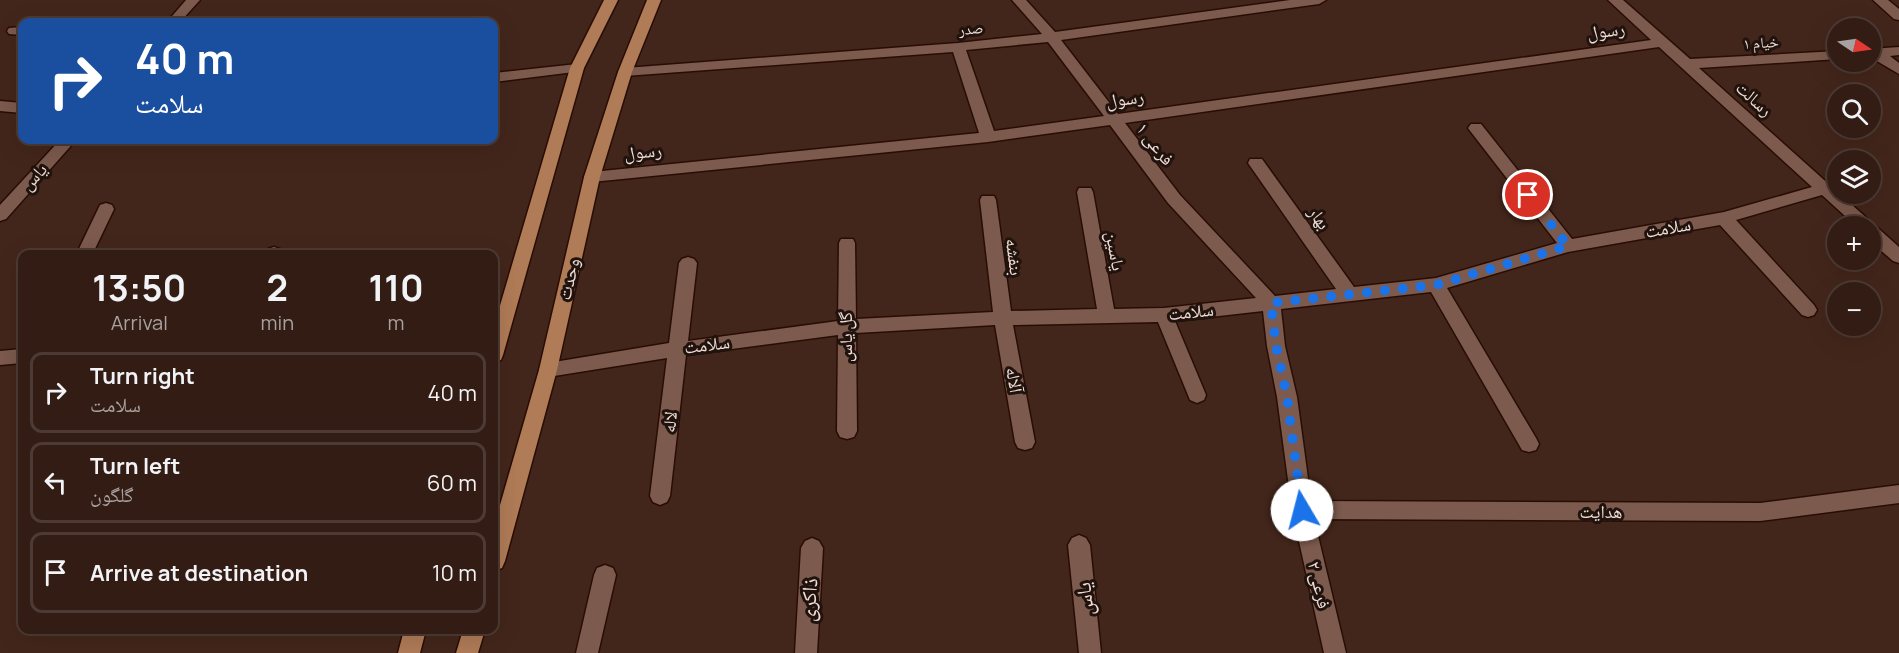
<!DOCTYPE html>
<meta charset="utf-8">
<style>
body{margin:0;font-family:Manrope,"Noto Naskh Arabic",sans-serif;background:#3d2922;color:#f1f3f6;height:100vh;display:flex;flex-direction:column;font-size:22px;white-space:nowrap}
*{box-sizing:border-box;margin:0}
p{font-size:20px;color:#a8a1a0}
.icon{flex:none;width:33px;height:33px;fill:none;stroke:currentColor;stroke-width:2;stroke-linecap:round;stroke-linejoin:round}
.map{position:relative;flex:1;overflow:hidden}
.panel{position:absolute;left:18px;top:250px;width:480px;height:384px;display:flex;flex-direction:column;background:#321c14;border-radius:12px;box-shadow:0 6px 24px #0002,0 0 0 2px #4d3a34}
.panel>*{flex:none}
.banner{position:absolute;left:18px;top:18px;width:480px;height:126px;border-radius:12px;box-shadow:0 6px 24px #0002,0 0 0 2px #4d3a34;background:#1a4fa0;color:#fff;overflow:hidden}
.needle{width:39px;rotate:103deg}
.buttons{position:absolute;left:1827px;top:18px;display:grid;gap:12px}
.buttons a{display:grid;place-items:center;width:54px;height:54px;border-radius:50%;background:#321c14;box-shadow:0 6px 24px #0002,0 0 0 2px #4d3a34;font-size:30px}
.pin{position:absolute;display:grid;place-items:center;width:51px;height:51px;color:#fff;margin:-26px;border:3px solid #fff;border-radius:50%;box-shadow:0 2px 6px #0007}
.me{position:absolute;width:66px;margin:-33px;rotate:352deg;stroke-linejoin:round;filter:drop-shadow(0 0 4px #0008)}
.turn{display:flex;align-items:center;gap:21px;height:126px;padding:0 18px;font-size:27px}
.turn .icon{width:78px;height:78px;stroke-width:2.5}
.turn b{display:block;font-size:42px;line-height:51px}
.eta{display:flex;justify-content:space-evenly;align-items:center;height:102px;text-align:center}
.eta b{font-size:36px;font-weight:700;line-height:42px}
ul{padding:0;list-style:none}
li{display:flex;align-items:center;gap:18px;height:81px;margin:0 12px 9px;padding:0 6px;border:3px solid #4d3a34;border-radius:12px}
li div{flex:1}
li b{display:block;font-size:22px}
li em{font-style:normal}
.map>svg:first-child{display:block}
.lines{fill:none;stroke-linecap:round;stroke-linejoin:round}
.minor-casing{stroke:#290d04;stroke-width:3}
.major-casing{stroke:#290d04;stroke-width:3}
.minor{fill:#7c5a4d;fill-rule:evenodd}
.major{fill:#b07b57;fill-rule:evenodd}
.route{stroke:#1a73e8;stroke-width:10;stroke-dasharray:0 18}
.labels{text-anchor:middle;stroke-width:6;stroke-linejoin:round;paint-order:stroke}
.far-street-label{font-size:15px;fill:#f0dcd5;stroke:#20130e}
.street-label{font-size:18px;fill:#f0dcd5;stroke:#20130e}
.near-street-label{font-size:21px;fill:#f0dcd5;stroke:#20130e}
</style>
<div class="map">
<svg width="1899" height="653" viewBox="0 0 1899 653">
<rect width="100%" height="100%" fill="#43261b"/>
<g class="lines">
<defs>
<path id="minor" d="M186 0H200L180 22H167Z
M1012 0H1026L1055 32 1290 0H1326L1319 4 1061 40 1118 114 1651 40 1608 0H1623L1690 59 1838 51V59L1699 68 1899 247V263L1893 261 1870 241V226H1856L1822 195 1736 220 1814 305 1817 310 1814 315 1808 317 1802 315 1720 225 1568 252 1447 288 1536 438 1539 444 1536 450 1529 452 1522 450 1431 292 1281 309 1285 346 1297 397 1311 501 1760 503 1899 485V503L1760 521 1314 519 1346 653H1324L1292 510 1277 397 1267 346 1263 311 1175 321 1206 395 1204 400 1197 403 1190 400 1188 395 1158 322 1013 325 1035 442 1032 448 1025 450 1018 448 1015 442 995 325 856 333 857 431 854 437 847 439 840 437 837 431 838 335 686 355 670 496 667 502 660 505 653 502 650 496 667 358 548 377 541 375 539 370 541 365 548 363 669 343 679 263 682 259 688 257 694 259 697 263 688 341 838 321 839 243 841 239H853L855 243 856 319 993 312 980 200 982 196H994L996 200 1011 311 1097 309 1077 192 1079 188H1091L1093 192 1114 309 1164 308 1256 298 1168 203 1110 125 988 142 592 182 586 181 584 177 586 173 592 172 979 133 953 52 625 76 618 72 625 68 958 43 1042 34ZM1048 42 1104 116 994 131 966 50ZM1659 47 1812 187 1724 212 1572 239 1481 124H1471L1468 128 1471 132 1557 243 1436 278 1354 287 1262 159H1250L1248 163 1336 289 1275 296 1180 195 1125 123Z
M1873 0H1888L1899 9V20L1894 19Z
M22 27V35L9 34 7 31 9 28Z
M1899 47V55L1890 56 1899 63V74L1870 57V49Z
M577 64 582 65 584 68 582 71 494 82V73Z
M0 101 22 103V113L0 111Z
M60 140H76L6 219 0 221V205Z
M106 203 112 205 114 209 92 255H76L100 205Z
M274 247 280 249 281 255H265L268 249Z
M22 349V363L0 365V351Z
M1079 535 1086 538 1090 545 1101 653H1079L1068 545 1072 538Z
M812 538 819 541 823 548 817 653H795L801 548 805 541Z
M605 565 613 568 616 575 598 653H576L594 575 597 568Z"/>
<path id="major" d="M604 0H618L584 68 503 355 501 360 494 362V326L570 68Z
M647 0H661L632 72 600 177 557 370 505 561 502 568 494 571V526L539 370 584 177 618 72Z
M404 630H426L420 653H398Z
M463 630H485L478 653H456Z"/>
</defs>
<!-- minor casing -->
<use href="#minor" class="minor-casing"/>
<!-- major casing -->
<use href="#major" class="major-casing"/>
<!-- minor -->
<use href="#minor" class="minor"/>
<!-- major -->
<use href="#major" class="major"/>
</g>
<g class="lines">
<!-- route -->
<path class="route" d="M1302 510 1287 397 1276 346 1271 303 1436 285 1568 246 1528 195"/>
</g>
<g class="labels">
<!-- far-street labels -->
<g class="far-street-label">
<text transform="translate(971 29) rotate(-6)" y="5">صدر</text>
<text transform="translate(1761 43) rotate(-3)" y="5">خیام ۱</text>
</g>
<!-- street labels -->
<g class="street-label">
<text transform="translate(1606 31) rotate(-8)" y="6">رسول</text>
<text transform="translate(1125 99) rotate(-8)" y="6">رسول</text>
<text transform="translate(1754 99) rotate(42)" y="6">رسالت</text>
<text transform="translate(1155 144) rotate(52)" y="6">فرعی ۱</text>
<text transform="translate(643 152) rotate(-6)" y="6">رسول</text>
<text transform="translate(34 177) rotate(-48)" y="6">یاس</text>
<text transform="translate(1319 218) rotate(55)" y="6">بهار</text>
<text transform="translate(1668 228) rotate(-10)" y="6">سلامت</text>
<text transform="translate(1115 251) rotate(80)" y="6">یاسین</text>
<text transform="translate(1014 257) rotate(83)" y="6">بنفشه</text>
<text transform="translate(569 279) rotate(-77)" y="6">وحدت</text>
<text transform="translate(1191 312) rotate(-6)" y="6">سلامت</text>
<text transform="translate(846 337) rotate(-90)" y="6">گل یاس</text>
<text transform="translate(707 345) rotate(-7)" y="6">سلامت</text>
<text transform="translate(1014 380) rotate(80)" y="6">آلاله</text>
<text transform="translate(670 422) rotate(-83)" y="6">لاله</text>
<text x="1601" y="518">هدایت</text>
<text transform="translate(1319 585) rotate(77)" y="6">فرعی ۲</text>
</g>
<!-- near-street labels -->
<g class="near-street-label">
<text transform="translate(1085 599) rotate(-96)" y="7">یاس</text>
<text transform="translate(809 600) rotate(-86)" y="7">ذاکری</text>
</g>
</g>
</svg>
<div class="buttons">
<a><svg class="needle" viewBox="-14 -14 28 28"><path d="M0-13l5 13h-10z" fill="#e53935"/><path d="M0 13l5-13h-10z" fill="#a8a1a0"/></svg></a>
<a><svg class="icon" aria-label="search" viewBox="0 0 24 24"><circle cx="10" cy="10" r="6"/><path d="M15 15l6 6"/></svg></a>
<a><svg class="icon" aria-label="layers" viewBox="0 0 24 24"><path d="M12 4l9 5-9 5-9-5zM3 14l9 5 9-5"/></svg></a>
<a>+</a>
<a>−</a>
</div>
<div class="pin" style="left:1528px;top:195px;background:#d93025"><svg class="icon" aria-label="arrive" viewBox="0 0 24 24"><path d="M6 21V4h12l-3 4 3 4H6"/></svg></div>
<svg class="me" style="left:1302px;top:510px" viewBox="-20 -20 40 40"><circle r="19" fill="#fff"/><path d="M0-13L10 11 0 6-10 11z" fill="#1a73e8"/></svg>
<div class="banner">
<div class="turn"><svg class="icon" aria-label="right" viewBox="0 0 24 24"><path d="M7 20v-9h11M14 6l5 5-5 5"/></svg><div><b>40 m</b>سلامت</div></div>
</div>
<section class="panel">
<div class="eta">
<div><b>13:50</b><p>Arrival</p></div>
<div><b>2</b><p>min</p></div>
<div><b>110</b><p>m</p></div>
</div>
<ul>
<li><svg class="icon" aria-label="right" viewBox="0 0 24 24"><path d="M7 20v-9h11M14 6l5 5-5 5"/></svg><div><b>Turn right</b><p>سلامت</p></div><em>40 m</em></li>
<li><svg class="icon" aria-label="left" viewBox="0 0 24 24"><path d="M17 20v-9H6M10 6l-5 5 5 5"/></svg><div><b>Turn left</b><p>گلگون</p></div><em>60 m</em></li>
<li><svg class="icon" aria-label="arrive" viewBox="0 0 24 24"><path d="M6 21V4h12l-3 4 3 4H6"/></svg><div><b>Arrive at destination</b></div><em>10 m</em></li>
</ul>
</section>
</div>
